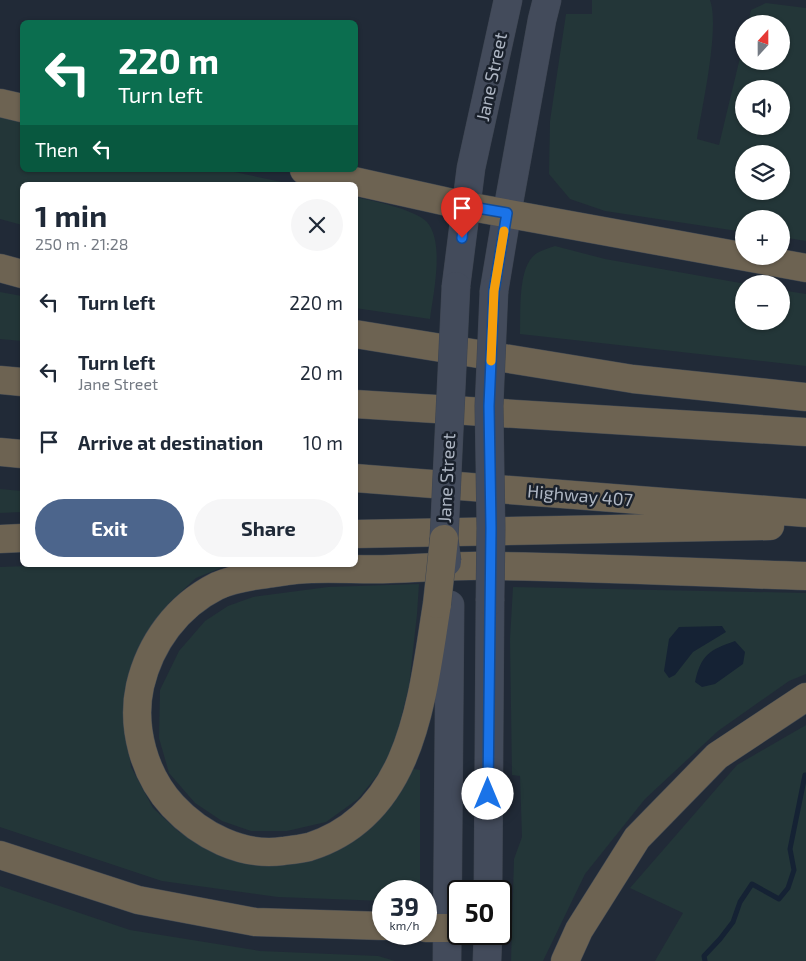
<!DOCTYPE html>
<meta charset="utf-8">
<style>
body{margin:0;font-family:"Exo 2",sans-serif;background:#f6f6f7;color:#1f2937;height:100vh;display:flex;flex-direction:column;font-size:19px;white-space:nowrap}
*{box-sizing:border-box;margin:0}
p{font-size:16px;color:#747a83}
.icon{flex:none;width:28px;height:28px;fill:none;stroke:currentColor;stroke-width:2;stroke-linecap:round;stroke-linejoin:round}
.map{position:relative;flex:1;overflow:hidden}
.sheet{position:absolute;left:20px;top:182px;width:338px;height:385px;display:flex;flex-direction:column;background:#fff;border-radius:8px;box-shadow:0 1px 4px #0004}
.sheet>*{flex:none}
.guide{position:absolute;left:20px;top:20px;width:338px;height:152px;border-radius:8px;box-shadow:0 1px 4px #0004;background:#0b6e4f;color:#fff;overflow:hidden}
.needle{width:32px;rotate:21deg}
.fabs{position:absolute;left:735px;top:15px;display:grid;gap:10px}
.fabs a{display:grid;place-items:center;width:55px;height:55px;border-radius:50%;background:#fff;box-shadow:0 1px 4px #0004;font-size:25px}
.speed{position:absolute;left:372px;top:880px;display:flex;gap:10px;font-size:25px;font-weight:700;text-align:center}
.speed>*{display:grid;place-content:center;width:65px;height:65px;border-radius:50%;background:#fff;box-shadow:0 1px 4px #0004;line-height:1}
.speed small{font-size:12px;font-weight:400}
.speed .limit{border:2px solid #111;border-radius:8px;background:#fff;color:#111}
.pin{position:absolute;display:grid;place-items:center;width:42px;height:42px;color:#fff;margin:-51px -21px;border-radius:50% 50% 50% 0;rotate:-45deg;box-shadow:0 0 5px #0007}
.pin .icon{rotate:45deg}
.me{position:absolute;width:55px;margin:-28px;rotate:0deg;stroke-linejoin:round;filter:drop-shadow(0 0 4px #0008)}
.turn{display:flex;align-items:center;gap:18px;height:105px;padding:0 15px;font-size:22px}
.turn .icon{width:65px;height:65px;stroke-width:2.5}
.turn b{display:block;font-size:35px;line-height:42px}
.then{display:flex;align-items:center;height:48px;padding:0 15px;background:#0003;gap:10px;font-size:19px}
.round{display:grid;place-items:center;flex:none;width:52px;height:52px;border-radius:26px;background:#f6f6f7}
.overview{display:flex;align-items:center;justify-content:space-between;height:85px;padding:0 15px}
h1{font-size:30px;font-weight:700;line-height:38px}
.action{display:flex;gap:10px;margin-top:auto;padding:10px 15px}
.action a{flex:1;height:58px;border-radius:30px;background:#4c658c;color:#fff;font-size:20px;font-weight:700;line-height:58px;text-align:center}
.action a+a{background:#f6f6f7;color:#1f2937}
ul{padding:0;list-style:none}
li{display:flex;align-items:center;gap:15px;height:70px;padding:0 15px}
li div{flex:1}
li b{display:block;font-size:19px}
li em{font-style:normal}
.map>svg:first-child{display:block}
.green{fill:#233638;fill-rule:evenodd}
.water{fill:#152234}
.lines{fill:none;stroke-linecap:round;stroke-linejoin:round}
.stream{stroke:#152234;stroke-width:5}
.secondary-casing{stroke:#3e4551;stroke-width:29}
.highway-casing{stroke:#3f4752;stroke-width:29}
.secondary{stroke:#434b5b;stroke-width:28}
.highway{stroke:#6d6352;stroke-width:28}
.secondary-bridge-casing{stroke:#3e4551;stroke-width:29;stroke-linecap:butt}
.highway-bridge-casing{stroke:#3f4752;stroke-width:29;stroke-linecap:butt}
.secondary-bridge{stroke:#434b5b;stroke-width:28}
.highway-bridge{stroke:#6d6352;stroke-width:28}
.route-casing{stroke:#114b97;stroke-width:12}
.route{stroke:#1a73e8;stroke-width:9}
.slow{stroke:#f59e0b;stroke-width:9}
.labels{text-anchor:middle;stroke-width:5;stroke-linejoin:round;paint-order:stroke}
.street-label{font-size:18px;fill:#afb7c4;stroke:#1a212c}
</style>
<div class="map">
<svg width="806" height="961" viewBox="0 0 806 961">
<rect width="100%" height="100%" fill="#212a37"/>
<!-- green -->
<path class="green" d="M592 0H710C720 27 702 107 697 139L719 145 744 41V61H781V24H748L751 10 766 3 806 8V241L781 237V219H744V232L605 211 570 199 549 174 550 121 566 14H592ZM744 89H781V126H744ZM744 154H781V191H744Z
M0 117 22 122V170H225L296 185H22V225L0 219Z
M355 197C371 200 416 210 427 222 445 243 433 294 430 319L355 308Z
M555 246 605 259 746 284H744V321H781V290L806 294V366L520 334C521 313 517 265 537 253 542 250 549 248 555 246Z
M0 292 22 296V341L0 339Z
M0 489 22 491V512L0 513Z
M57 565H228L196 578 169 603 154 623 135 655 125 695V724L131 767 153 808 179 832 213 849 280 864 323 856 366 832 393 803 413 769 420 770V891H384V901L278 897 162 881 0 827V567Z
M419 584 417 614 409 686 396 738 384 767 358 799 326 822 287 831H251L222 821 195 803 169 773 159 738 160 690 179 651 205 621 228 606 253 597 328 587Z
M513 587 806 593V674L789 681 718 731 645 799 585 874 543 961H511L514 859 522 837 520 776 512 775 510 639Z
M806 725V961H655L683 913 630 888 737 765Z
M0 886 130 930 260 951 378 956 395 961H0Z"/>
<!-- water -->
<path class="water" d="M722 626 726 632 693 652 675 675 669 678 664 671 669 639 679 627Z
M735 641 745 652 743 664 715 684 702 687 695 682C701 655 709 650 735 641Z"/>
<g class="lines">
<!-- stream -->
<path class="stream" d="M705 961 704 956 720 939 733 922 740 902 752 884 779 899 788 888 794 870 790 849 805 775"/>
<defs>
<path id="secondary" d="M456 286 471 168 508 0
M494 291 507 213 542 20 547 0
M488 891 490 601
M447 961 450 605
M487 961 488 934"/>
<path id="highway" d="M0 103 22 108
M304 170 466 206 806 268
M0 268 22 274
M355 334 633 379 806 397
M0 380 22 382
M355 404 806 432
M0 452 22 454
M355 478 806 513
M355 534 770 526
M0 539 22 538
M437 604C422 696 414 814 309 847 300 849 291 850 283 851 242 857 200 835 173 806 144 775 131 727 140 686 150 643 177 606 217 586 232 579 251 576 267 574 282 572 297 569 312 569 338 568 364 570 390 569 425 568 460 565 494 566 598 567 702 573 806 576
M0 855 138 900 255 922 384 926
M426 928H459
M565 961 579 930 637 838 717 756 806 697"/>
</defs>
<!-- secondary casing -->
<use href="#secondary" class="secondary-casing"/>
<!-- highway casing -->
<use href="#highway" class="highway-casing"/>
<!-- secondary -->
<use href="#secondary" class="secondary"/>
<!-- highway -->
<use href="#highway" class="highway"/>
<defs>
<path id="secondary-bridge" d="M447 562 444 539 456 286
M490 601 491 528 489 406 494 291"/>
<path id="highway-bridge" d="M437 604 444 539"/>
</defs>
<!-- secondary-bridge casing -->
<use href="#secondary-bridge" class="secondary-bridge-casing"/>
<!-- highway-bridge casing -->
<use href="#highway-bridge" class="highway-bridge-casing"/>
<!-- secondary-bridge -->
<use href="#secondary-bridge" class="secondary-bridge"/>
<!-- highway-bridge -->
<use href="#highway-bridge" class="highway-bridge"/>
</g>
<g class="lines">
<defs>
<path id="route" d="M462 238 466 206 507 213 494 291 489 406 491 528 488 794"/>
</defs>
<!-- route casing -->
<use href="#route" class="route-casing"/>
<!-- route -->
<use href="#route" class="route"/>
<!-- slow -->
<path class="slow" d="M491 361 494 291 504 231"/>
</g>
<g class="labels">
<!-- street labels -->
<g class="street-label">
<text transform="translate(492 77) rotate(-78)" y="6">Jane Street</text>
<text transform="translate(447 478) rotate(-87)" y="6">Jane Street</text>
<text transform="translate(580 496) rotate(5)" y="6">Highway 407</text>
</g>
</g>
</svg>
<div class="fabs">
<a><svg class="needle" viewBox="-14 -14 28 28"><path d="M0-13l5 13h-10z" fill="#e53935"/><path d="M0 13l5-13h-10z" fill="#747a83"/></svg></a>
<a><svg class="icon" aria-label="sound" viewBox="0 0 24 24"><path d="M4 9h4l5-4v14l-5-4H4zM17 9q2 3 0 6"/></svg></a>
<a><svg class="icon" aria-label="layers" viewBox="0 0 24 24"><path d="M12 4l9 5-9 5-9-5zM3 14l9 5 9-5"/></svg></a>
<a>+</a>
<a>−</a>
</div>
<div class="speed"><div>39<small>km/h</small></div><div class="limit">50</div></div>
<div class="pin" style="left:462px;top:238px;background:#d93025"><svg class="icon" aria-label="arrive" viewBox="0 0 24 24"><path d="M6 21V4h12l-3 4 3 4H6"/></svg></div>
<svg class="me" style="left:488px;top:794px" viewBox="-20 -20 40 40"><circle r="19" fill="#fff"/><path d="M0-13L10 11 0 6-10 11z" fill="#1a73e8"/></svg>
<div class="guide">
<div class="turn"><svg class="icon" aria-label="left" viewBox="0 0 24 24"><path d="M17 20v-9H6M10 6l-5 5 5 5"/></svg><div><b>220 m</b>Turn left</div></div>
<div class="then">Then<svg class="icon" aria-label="left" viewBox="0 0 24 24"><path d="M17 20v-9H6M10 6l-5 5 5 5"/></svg></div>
</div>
<section class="sheet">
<div class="overview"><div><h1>1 min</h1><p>250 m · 21:28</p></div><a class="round"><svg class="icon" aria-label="close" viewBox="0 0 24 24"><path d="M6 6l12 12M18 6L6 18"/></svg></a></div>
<ul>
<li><svg class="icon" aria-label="left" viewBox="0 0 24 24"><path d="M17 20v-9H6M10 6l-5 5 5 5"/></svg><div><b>Turn left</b></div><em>220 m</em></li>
<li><svg class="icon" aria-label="left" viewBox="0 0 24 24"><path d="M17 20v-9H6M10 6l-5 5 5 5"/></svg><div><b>Turn left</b><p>Jane Street</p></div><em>20 m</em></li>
<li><svg class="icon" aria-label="arrive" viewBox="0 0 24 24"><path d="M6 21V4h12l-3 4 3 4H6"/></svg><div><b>Arrive at destination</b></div><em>10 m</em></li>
</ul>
<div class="action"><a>Exit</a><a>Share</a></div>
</section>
</div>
